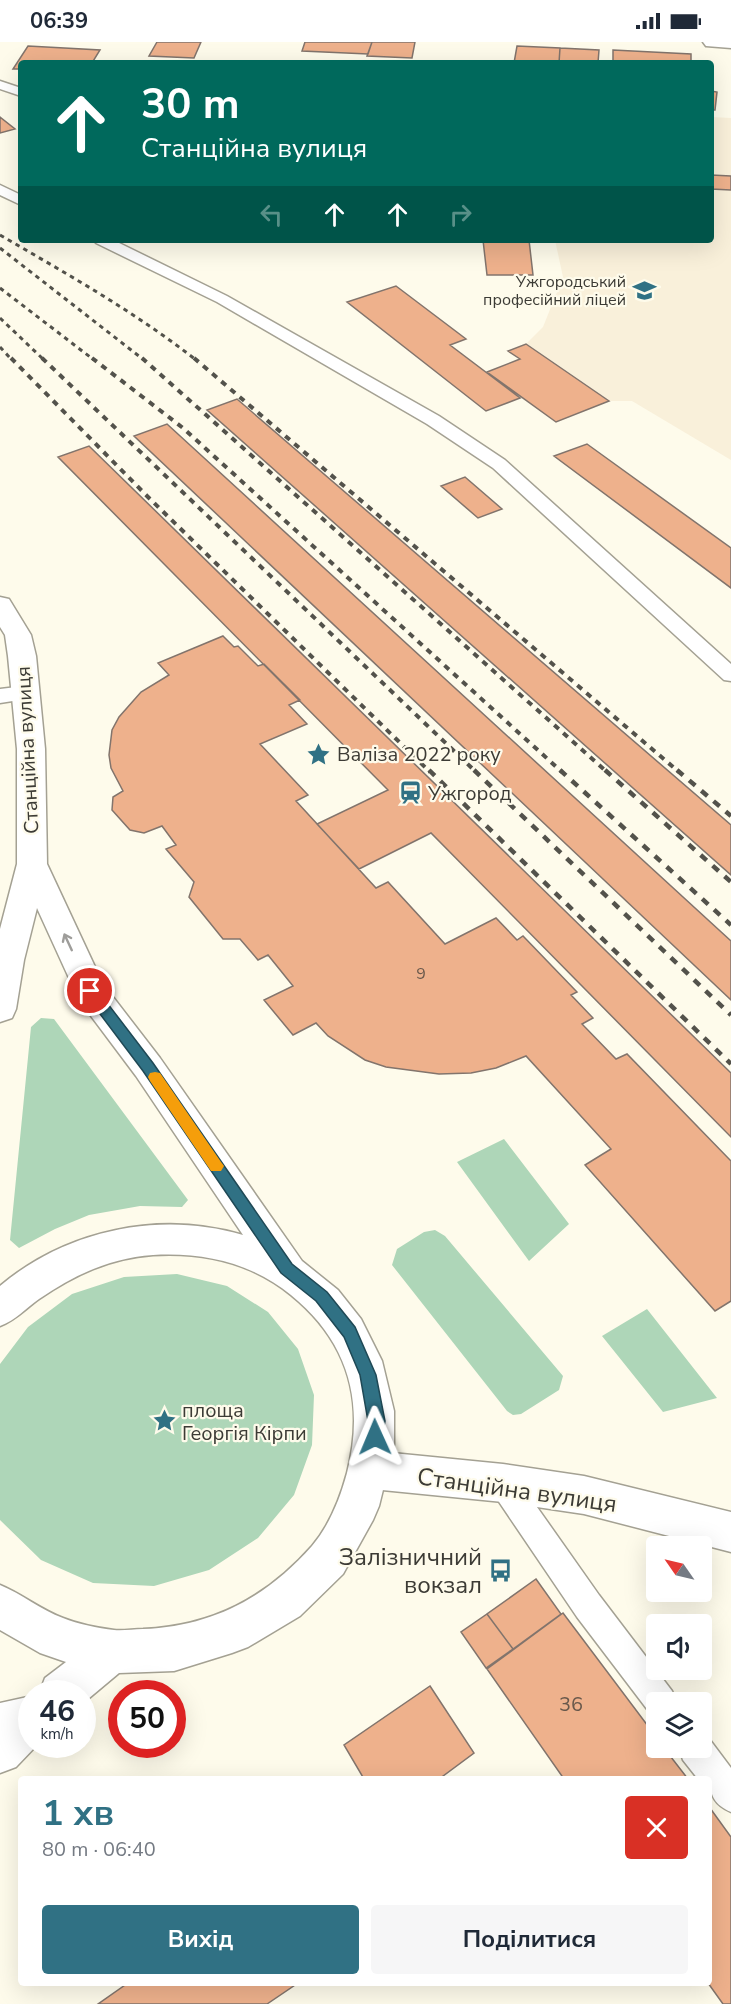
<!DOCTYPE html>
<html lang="uk">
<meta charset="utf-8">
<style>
body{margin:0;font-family:"Nunito Sans",sans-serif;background:#f6f6f7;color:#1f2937;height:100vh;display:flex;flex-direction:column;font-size:22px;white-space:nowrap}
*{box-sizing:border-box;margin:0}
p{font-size:20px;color:#747a83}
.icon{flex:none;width:33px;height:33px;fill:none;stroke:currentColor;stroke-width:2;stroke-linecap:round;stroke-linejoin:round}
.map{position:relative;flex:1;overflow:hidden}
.details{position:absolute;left:18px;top:1734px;width:694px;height:210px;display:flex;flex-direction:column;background:#fff;border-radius:6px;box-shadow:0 6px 24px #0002}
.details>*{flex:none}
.banner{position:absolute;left:18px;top:18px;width:696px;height:183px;border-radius:6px;box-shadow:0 6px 24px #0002;background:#00695c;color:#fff;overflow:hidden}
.needle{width:39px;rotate:304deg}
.tools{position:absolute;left:646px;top:1494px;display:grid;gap:12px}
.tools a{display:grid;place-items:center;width:66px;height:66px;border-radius:6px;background:#fff;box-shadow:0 6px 24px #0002;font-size:30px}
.speed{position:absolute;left:18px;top:1638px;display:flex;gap:12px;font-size:30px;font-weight:700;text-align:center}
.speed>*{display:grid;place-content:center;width:78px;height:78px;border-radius:50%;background:#fff;box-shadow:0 6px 24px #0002;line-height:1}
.speed small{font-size:15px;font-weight:400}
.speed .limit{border:9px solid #d22;background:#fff;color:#111}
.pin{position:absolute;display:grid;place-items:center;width:51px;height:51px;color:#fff;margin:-26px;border:3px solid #fff;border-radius:50%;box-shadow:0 2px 6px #0007}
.me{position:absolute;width:66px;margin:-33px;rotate:359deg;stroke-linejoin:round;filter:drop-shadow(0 0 4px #0008)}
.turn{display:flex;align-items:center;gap:21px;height:126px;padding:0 24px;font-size:27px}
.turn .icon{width:78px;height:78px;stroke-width:2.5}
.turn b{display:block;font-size:42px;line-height:51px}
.lanes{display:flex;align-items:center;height:57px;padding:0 24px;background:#0003;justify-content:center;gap:30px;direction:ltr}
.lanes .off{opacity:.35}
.round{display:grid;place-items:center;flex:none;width:63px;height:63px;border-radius:6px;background:#f6f6f7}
.headline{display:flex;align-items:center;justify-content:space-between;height:102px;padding:0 24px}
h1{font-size:36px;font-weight:700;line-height:45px;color:#307184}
.action{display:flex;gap:12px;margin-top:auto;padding:12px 24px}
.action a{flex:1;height:69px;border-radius:6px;background:#307184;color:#fff;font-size:24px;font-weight:700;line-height:69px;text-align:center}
.action a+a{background:#f6f6f7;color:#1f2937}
.status{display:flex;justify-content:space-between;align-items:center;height:42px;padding:0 30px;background:#fff;direction:ltr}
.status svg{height:16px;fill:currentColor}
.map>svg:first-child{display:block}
.education{fill:#f9f0da}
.green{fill:#aed6b8}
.building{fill:#eeb18c;stroke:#82746c;stroke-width:1.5}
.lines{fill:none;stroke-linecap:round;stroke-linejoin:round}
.service-casing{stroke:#a4a193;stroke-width:3}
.minor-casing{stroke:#a4a193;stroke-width:3}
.secondary-casing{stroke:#a4a193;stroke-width:3}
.service{fill:#fff;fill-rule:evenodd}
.minor{fill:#fff;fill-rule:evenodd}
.secondary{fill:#fff;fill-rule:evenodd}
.rail-far2{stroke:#53524b;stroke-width:3;stroke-dasharray:4.5 4.5;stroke-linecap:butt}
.rail-far1{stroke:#53524b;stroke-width:4;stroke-dasharray:6 6;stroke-linecap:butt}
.rail{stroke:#53524b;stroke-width:4.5;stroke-dasharray:8 8;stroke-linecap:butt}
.oneway{stroke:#9e9d9a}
.route{fill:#307184;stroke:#1f4956;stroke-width:1.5}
.slow{fill:#f59e0b}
.labels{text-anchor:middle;stroke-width:4.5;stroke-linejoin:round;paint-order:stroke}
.far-poi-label{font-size:16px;fill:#3c3b35;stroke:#fefbeb;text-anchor:end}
.number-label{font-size:16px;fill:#68584b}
.street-label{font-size:20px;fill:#3c3b35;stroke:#fefbeb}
.poi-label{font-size:20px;fill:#3c3b35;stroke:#fefbeb;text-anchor:start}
.near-number-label{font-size:20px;fill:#68584b}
.near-street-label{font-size:24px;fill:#3c3b35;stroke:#fefbeb}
.near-poi-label{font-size:24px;fill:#3c3b35;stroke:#fefbeb;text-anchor:end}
</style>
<div class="status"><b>06:39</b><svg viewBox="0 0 49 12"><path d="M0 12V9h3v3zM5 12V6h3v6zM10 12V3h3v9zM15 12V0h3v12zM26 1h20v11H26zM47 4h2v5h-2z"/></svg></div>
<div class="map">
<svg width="731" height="1962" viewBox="0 0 731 1962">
<rect width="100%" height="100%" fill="#fefbeb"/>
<!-- education -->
<path class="education" d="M711 75 731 76V418L632 359H609L526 302 543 285 563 235 555 198H711Z"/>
<!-- green -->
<path class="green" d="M41 976 54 977 188 1158 182 1165 140 1164 89 1173 55 1187 19 1206 10 1198 31 985Z
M504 1097 569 1182 529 1219 457 1120Z
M435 1188 445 1194 563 1334 559 1348 521 1372 513 1373 507 1369 392 1223 397 1207 424 1190Z
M177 1232 227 1244 268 1270 298 1307 314 1353 312 1403 294 1453 258 1496 209 1528 154 1544 93 1541 41 1518 0 1478V1322L28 1285 72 1252 124 1235Z
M647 1267 717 1356 663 1370 602 1294Z"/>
<!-- building -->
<path class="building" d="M157 0H201L194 16 149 14Z
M305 0H372L368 12 302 9Z
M372 0H415L412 16 367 14Z
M28 4 100 8 92 21H21V27H13Z
M517 4 560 6 559 21H514Z
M560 6 599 8 598 21H559Z
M613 8 691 12V21H613Z
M711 49 717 50 715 68H711Z
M0 75 15 87 0 91Z
M711 133 731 134V148L711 147Z
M483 198H529L533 233H487Z
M396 244 466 297 450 303 520 356 486 369 347 260Z
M526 302 609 359 556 380 487 330 520 317 508 309Z
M237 357 731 783V833L207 368Z
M167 382 731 899V958L134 394Z
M587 402 731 506V546L554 414Z
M89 404 731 1031V1095L431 791 359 827 317 782 388 748 58 415Z
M465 435 502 467 478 476 441 444Z
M223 594 234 605 238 604 258 624 264 622 300 658 289 663 307 682 260 702 308 753 296 759 376 846 388 840 445 902 496 876 517 898 523 894 577 950 571 953 593 976 582 982 616 1017 627 1012 731 1119V1259L715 1269 585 1123 611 1107 526 1014 496 1026 471 1031 439 1032 386 1025 365 1018 328 994 316 981 293 993 264 958 293 944 268 913 258 918 240 897H223L189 855 194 840 166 807 176 803 162 784 144 791 130 788 112 768 113 755 123 749 111 726 109 713 112 688 119 675 141 650 169 633 158 621Z
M536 1537 561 1572 513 1607 487 1572Z
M563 1571 657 1696V1706H664L688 1737H564L487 1627Z
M487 1572 513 1607 486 1626 461 1590Z
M430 1644 474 1711 439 1737H364L344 1703Z
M710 1766 731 1795V1962H723L708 1941Z
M128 1941H298L267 1962H98Z"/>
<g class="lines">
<defs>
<path id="service" d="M0 39 21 46V54L0 47Z
M0 143 21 153V163L0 153Z
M94 198H113L227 254 439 374 505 418 731 622V639L724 638 493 426 427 382 217 260 96 201Z
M25 644 32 646 35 651 32 656 0 661V647Z
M503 1427 513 1431 599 1553 672 1649 677 1660H657V1674L650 1671 577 1575 493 1451 488 1441 493 1431Z
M702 1693 707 1694 731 1726V1770C715 1763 710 1754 710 1737H698L683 1718 679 1706H702Z"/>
<path id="minor" d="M372 1409 503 1422 584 1434 731 1470V1510L584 1472 503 1460 372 1447 358 1441 352 1428 358 1415Z
M32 1655V1702H38L16 1725 0 1731V1677L16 1661Z"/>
<path id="secondary" d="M703 0H731V6L706 4Z
M0 555 9 557 31 593 36 614 45 707 47 822 103 942 160 1016 302 1219 338 1248 361 1277 382 1319 394 1369V1403L379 1464 373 1478 343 1532 300 1574 248 1605 232 1611 174 1629 119 1631 82 1662V1652H39L45 1636 66 1620 40 1611 0 1588V1543C22 1552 41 1568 63 1576 78 1582 98 1586 114 1588 123 1589 133 1587 143 1587 212 1584 266 1556 312 1504 329 1484 340 1457 347 1431 365 1361 349 1300 291 1253 252 1221 203 1210 153 1213 110 1216 74 1233 39 1257 25 1267 16 1278 0 1284V1244C66 1188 160 1168 243 1193L136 1034 79 958 37 866 24 918 16 967 12 976 0 980V887L17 822V707L8 614 5 593 0 585Z
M32 1654V1698L0 1705V1661Z"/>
</defs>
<!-- service casing -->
<use href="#service" class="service-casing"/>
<!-- minor casing -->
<use href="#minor" class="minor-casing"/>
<!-- secondary casing -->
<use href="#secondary" class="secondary-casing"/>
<!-- service -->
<use href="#service" class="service"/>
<!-- minor -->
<use href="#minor" class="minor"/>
<!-- secondary -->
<use href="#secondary" class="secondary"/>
<!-- rail-far2 -->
<path class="rail-far2" d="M0 193C67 232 135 270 196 318
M0 206 144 318
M0 246 94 318
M0 276 44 318
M0 305 12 318"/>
<!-- rail-far1 -->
<path class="rail-far1" d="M11 316 148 455 430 730
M42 316 476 730
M92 316 183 386 562 730
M142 316 607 730
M194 316 679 730"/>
<!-- rail -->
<path class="rail" d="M429 728 731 1022
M474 728 731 973
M560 728 731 883
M605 728 731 840
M677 728 731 774"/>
</g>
<!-- one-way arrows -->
<defs><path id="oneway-shaft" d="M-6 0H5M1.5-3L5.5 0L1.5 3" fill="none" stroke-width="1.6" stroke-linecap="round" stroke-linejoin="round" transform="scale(1.5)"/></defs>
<use class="oneway" href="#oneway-shaft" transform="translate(68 900) rotate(-115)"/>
<!-- route -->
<path class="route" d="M90 943 95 945 153 1021 292 1222 327 1250 355 1285 376 1333 385 1379 381 1401 375 1403 369 1401 366 1395 368 1379 360 1333 344 1295 316 1259 281 1231 143 1029 85 952 83 949 85 945Z"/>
<!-- slow -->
<path class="slow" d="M155 1030 160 1031 221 1120 224 1124 221 1129H211L150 1039 148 1035 150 1031Z"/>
<!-- icons -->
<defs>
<symbol id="university-bare" viewBox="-9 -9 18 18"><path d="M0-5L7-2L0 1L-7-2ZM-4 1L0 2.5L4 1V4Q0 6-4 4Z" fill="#307184" stroke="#fefbeb" stroke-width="2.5" paint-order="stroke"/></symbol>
<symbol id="sight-bare" viewBox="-9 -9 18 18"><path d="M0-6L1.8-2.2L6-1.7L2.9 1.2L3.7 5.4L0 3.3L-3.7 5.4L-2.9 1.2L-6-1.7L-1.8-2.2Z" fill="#307184" stroke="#fefbeb" stroke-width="2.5" paint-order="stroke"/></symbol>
<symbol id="station-bare" viewBox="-9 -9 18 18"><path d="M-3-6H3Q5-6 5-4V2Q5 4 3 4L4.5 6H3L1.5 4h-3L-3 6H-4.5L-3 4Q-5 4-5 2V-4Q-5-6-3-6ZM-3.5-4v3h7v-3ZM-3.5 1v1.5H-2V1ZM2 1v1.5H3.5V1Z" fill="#307184" stroke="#fefbeb" stroke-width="2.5" paint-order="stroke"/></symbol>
<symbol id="bus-bare" viewBox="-9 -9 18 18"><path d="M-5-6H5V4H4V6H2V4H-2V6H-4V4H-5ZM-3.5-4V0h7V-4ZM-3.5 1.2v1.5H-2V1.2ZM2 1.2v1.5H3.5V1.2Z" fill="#307184" stroke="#fefbeb" stroke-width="2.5" paint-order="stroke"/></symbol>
</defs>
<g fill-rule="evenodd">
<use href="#university-bare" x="628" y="232" width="33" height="33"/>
<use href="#sight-bare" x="302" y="696" width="33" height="33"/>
<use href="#station-bare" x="394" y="734" width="33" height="33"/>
<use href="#sight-bare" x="148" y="1362" width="33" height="33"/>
<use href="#bus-bare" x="484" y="1512" width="33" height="33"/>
</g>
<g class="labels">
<!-- far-poi labels -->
<g class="far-poi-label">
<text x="626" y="245">Ужгородський<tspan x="626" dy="18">професійний ліцей</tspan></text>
</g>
<!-- number labels -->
<g class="number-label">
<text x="421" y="937">9</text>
</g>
<!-- street labels -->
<g class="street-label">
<text transform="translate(27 708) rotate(-93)" y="7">Станційна вулиця</text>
</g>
<!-- poi labels -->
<g class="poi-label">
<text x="337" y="719">Валіза 2022 року</text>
<text x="428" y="758">Ужгород</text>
<text x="182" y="1375">площа<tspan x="182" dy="23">Георгія Кірпи</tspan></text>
</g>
<!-- near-number labels -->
<g class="near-number-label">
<text x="571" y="1669">36</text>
</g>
<!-- near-street labels -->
<g class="near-street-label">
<text transform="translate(517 1448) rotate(8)" y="8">Станційна вулиця</text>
</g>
<!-- near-poi labels -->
<g class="near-poi-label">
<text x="482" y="1523">Залізничний<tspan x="482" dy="28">вокзал</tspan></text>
</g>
</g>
</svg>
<div class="tools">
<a><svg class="needle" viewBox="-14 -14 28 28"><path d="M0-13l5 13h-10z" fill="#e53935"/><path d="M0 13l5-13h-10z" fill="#747a83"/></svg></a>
<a><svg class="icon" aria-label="sound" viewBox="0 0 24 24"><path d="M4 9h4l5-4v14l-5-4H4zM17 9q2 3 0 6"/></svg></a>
<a><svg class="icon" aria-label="layers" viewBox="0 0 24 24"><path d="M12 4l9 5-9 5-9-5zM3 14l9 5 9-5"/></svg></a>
</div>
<div class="speed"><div>46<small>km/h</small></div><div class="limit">50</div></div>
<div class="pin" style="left:90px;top:949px;background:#d93025"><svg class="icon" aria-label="arrive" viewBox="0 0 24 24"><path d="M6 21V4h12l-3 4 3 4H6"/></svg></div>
<svg class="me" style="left:375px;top:1395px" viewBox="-20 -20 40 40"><path d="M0-17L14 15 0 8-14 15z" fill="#307184" stroke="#fff" stroke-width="4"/></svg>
<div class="banner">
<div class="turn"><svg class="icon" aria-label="ahead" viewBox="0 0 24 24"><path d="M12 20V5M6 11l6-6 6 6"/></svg><div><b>30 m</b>Станційна вулиця</div></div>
<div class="lanes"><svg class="icon off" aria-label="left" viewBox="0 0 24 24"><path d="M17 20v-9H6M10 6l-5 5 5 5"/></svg><svg class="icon" aria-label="ahead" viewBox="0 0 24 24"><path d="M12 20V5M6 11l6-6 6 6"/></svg><svg class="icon" aria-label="ahead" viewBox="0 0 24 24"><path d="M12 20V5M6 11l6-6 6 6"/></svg><svg class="icon off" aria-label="right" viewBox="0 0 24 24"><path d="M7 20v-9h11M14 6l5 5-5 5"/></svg></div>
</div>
<section class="details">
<div class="headline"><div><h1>1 хв</h1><p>80 m · 06:40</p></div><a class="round" style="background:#d93025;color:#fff"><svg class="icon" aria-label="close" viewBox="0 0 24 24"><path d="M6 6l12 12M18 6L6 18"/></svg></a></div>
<div class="action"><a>Вихід</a><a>Поділитися</a></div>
</section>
</div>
